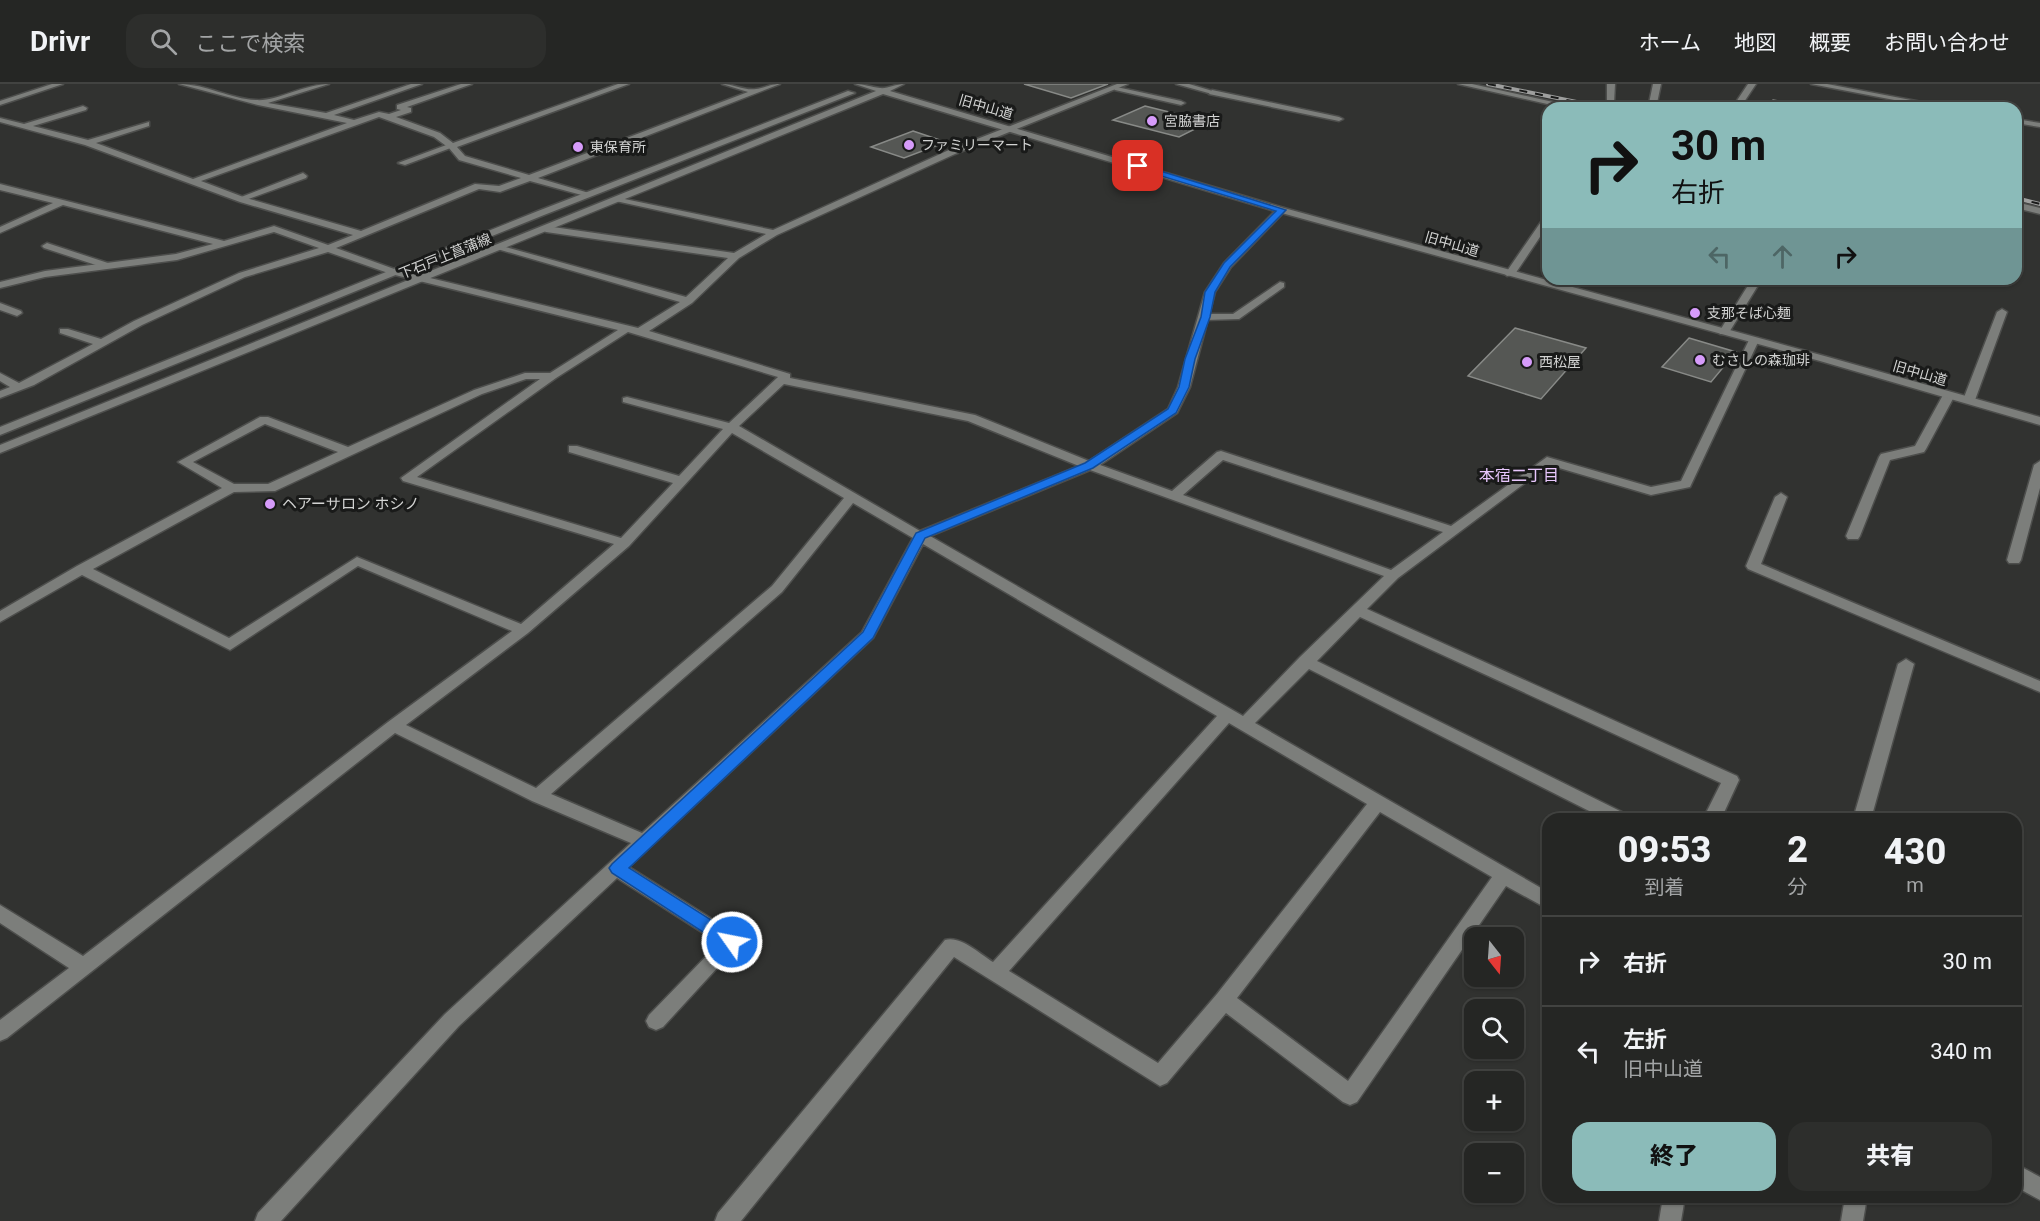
<!DOCTYPE html>
<html lang="ja">
<meta charset="utf-8">
<style>
body{margin:0;font-family:Roboto,"Noto Sans JP",sans-serif;background:#2d2e2c;color:#f1f3f6;height:100vh;display:flex;flex-direction:column;font-size:22px;white-space:nowrap}
*{box-sizing:border-box;margin:0}
p{font-size:20px;color:#a3a5a6}
.icon{flex:none;width:33px;height:33px;fill:none;stroke:currentColor;stroke-width:2;stroke-linecap:round;stroke-linejoin:round}
.map{position:relative;flex:1;overflow:hidden}
.panel{position:absolute;left:1542px;top:729px;width:480px;height:390px;display:flex;flex-direction:column;background:#252624;border-radius:18px;box-shadow:0 2px 4px #0004,0 0 0 2px #424341}
.panel>*{flex:none}
.guide{position:absolute;left:1542px;top:18px;width:480px;height:183px;border-radius:18px;box-shadow:0 2px 4px #0004,0 0 0 2px #424341;background:#8bbbb9;color:#111;overflow:hidden}
.needle{width:39px;rotate:163deg}
.fabs{position:absolute;left:1464px;top:843px;display:grid;gap:12px}
.fabs a{display:grid;place-items:center;width:60px;height:60px;border-radius:12px;background:#252624;box-shadow:0 2px 4px #0004,0 0 0 2px #424341;font-size:30px}
.pin{position:absolute;display:grid;place-items:center;width:51px;height:51px;color:#fff;margin:-26px;border-radius:12px;box-shadow:0 3px 9px #0006}
.me{position:absolute;width:66px;margin:-33px;rotate:303deg;stroke-linejoin:round;filter:drop-shadow(0 0 4px #0008)}
.turn{display:flex;align-items:center;gap:21px;height:126px;padding:0 30px;font-size:27px}
.turn .icon{width:78px;height:78px;stroke-width:2.5}
.turn b{display:block;font-size:42px;line-height:51px}
.lanes{display:flex;align-items:center;height:57px;padding:0 30px;background:#0003;justify-content:center;gap:30px;direction:ltr}
.lanes .off{opacity:.35}
.eta{display:flex;justify-content:space-evenly;align-items:center;height:102px;text-align:center}
.eta b{font-size:36px;font-weight:800;line-height:42px}
.cta{display:flex;gap:12px;margin-top:auto;padding:12px 30px}
.cta a{flex:1;height:69px;border-radius:18px;background:#8bbbb9;color:#111;font-size:24px;font-weight:800;line-height:69px;text-align:center}
.cta a+a{background:#2d2e2c;color:#f1f3f6}
ul{padding:0;list-style:none}
li{display:flex;align-items:center;gap:18px;height:90px;padding:0 30px;border-top:2px solid #424341}
li div{flex:1}
li b{display:block;font-size:22px}
li em{font-style:normal}
header{display:flex;align-items:center;gap:36px;box-sizing:border-box;height:84px;padding:0 30px;background:#252624;border-bottom:2px solid #424341}
header strong{font-size:28px}
nav{display:flex;gap:33px;margin-inline-start:auto;font-size:21px}
.search{width:420px;height:54px;background:#2d2e2c;display:flex;align-items:center;gap:15px;box-sizing:border-box;padding:0 21px;border-radius:18px;color:#a3a5a6;font-size:22px}
.map>svg:first-child{display:block}
.building{fill:#555754;stroke:#888a87;stroke-width:1.5}
.lines{fill:none;stroke-linecap:round;stroke-linejoin:round}
.service-casing{stroke:#4d4e4c;stroke-width:3}
.minor-casing{stroke:#4d4e4c;stroke-width:3}
.secondary-casing{stroke:#4d4e4c;stroke-width:3}
.service{fill:#7c7e7b;fill-rule:evenodd}
.minor{fill:#7c7e7b;fill-rule:evenodd}
.secondary{fill:#7c7e7b;fill-rule:evenodd}
.rail-casing{stroke:#9e9f9e;stroke-width:4}
.rail{stroke:#191a19;stroke-width:2;stroke-dasharray:8;stroke-linecap:butt}
.route{fill:#1a73e8;stroke:#114b97;stroke-width:1.5}
.poi-dot{fill:#d69bfa;stroke:#191a19;stroke-width:2}
.labels{text-anchor:middle;stroke-width:6;stroke-linejoin:round;paint-order:stroke}
.far-street-label{font-size:14px;fill:#d2d3d2;stroke:#191a19}
.far-poi-label{font-size:14px;fill:#d2d3d2;stroke:#191a19;text-anchor:start}
.poi-label{font-size:15px;fill:#d2d3d2;stroke:#191a19;text-anchor:start}
.neighbourhood-label{font-size:16px;fill:#e8c7fd;stroke:#191a19}
</style>
<header>
<strong>Drivr</strong>
<div class="search"><svg class="icon" aria-label="search" viewBox="0 0 24 24"><circle cx="10" cy="10" r="6"/><path d="M15 15l6 6"/></svg>ここで検索</div>
<nav><a>ホーム</a><a>地図</a><a>概要</a><a>お問い合わせ</a></nav>
</header>
<div class="map">
<svg width="2040" height="1137" viewBox="0 0 2040 1137">
<rect width="100%" height="100%" fill="#313230"/>
<!-- building -->
<path class="building" d="M1024 0H1108L1071 14Z
M1773 16 1791 19 1787 24 1769 21Z
M1145 22 1193 34 1185 38 1201 42 1179 53 1113 36Z
M913 47 946 58 904 74 871 63Z
M1515 244 1586 264 1541 315 1468 292Z
M1689 254 1736 268 1711 298 1662 283Z"/>
<g class="lines">
<defs>
<path id="service" d="M1176 0H1189L1216 8 1212 10Z
M1112 2 1181 17 1185 19 1181 21 1115 6Z
M449 60 456 62 405 81 398 79Z
M303 89 307 92 306 94 243 117 236 115Z
M47 159 111 180 113 182 105 184 44 164 42 162Z
M1280 198 1284 199V203L1239 235 1205 236 1200 233 1205 230H1233Z
M0 219 21 227 22 229 17 232 0 226Z
M2040 377V404L2021 476 2019 479H2009L2007 476 2034 381Z"/>
<path id="minor" d="M52 0H63L0 21V17Z
M179 0C206 0 230 15 256 16 275 18 305 0 329 0L268 19 326 29 411 0H422L334 31 354 36 379 28 389 30 401 26 397 25V21L461 0H472L407 23 411 24V28L396 33 440 49 453 59 618 0H629L457 63 465 72 529 91 748 8 722 0C733 0 746 7 756 5 765 4 770 0 780 0L538 94 589 109V113L530 97 500 108 479 105 336 164 397 186 638 244 680 218 494 164 502 162 686 213 728 174 546 148 541 145 546 142 734 169 766 150 611 116 615 113 773 146 949 66 1117 0H1128L955 70 777 151 739 174 692 219 649 247 790 290V294L975 331 1089 377 1168 325 1178 303 1205 208 1224 179 1278 124H1284V128L1231 183 1215 208 1190 303 1177 329 1100 381 1172 407 1217 368 1221 367 1451 442 1547 373 1651 403 1681 397 1749 256 1750 254H1758L1759 256 1690 403 1651 411 1549 381 1398 494 1367 525 1737 692 1739 696 1721 735H1703L1721 699 1360 533 1317 577 1626 730 1629 735H1605L1309 585 1255 639 1548 808V825L1506 802 1357 1018 1350 1021 1343 1018 1226 929 1167 999 1160 1002 954 873 741 1137H715L718 1129 945 856C960 851 980 870 993 878L1217 632 923 460 873 554 629 783 739 852 741 858 663 943 656 946 649 943 646 937 649 931 719 859 617 794 459 942 281 1137H255L258 1129 445 930 631 759 532 717 395 649 7 954 0 957V936L69 884 0 839V821L83 872 388 638 512 547 358 482 230 566 82 491 0 538V527L77 482 222 404 178 378 260 333H268L348 363 474 306 525 289H550L618 246 391 190 328 168 245 193 142 241 34 301 0 314V307L10 303 0 297V289L19 299 93 260 60 249V245H68L101 255 134 237 239 189 319 164 274 148 177 176 45 193 0 204V198L45 187 176 170 213 160 63 121 0 149V143L53 119 0 106V100L224 157 274 142 328 161 353 151 240 118 85 61 0 38V34L24 40 83 22 87 24 86 26 33 42 88 56 149 38V42L96 59 193 95 347 39 258 21ZM379 33 434 53 449 64 459 76 521 94 499 102 475 100 361 147 246 114 201 97ZM628 248 778 293 729 339 627 313 623 314V318L723 345 679 392 577 362H569V368L673 399 621 454 417 393 556 294ZM526 295H540L401 394 403 397 614 460 521 540 357 473 229 554 93 485 234 408 275 407 482 310ZM784 300 968 337 1079 382 920 447 739 342ZM265 340 338 368 268 400H234L193 378ZM732 349 844 414 772 502 536 704 406 641 528 549 629 462ZM1223 376 1443 448 1391 486 1183 411ZM1090 386 1384 492 1300 573 1243 632 930 452ZM853 419 913 454 862 548 642 749 551 710 782 508ZM1229 639 1367 720 1217 910 1158 979 1009 887ZM1380 728 1492 793 1348 997 1237 914Z
M1458 0H1472L1580 24H1565Z
M1607 0H1615L1614 19 1607 17Z
M1653 0H1661L1656 24H1648Z
M1748 0H1756L1740 24H1732Z
M1811 0H1827L1953 24H1936Z
M1212 6 1339 33 1343 35 1339 37 1209 10Z
M2016 35 2040 39V43L2016 39Z
M2016 118 2040 124V130L2016 124Z
M1548 131V141L1515 190 1507 192 1505 190 1545 132Z
M1752 195H1762L1728 250H1720L1719 248Z
M2002 225 2007 228 1975 316 1969 319 1965 318 1963 316 1997 228Z
M1949 308 1955 311 1926 365 1924 368 1890 376 1860 452 1858 455H1848L1846 452 1879 373 1881 370 1915 362 1943 311Z
M1781 409 1787 413 1761 480 2040 597V608L1748 485 1746 482 1775 413Z
M1906 575 1914 580 1871 735H1853L1898 580Z
M2016 1080 2040 1093V1116L2016 1103Z
M1663 1113H1685L1681 1137H1659Z
M1845 1113H1867L1863 1137H1841Z"/>
<path id="secondary" d="M855 0C864 0 871 3 880 4 887 5 896 0 904 0L890 7 1284 124 1828 273 2040 333V341L1820 277 1278 128 883 10 0 369V361L876 7Z
M848 7 855 9 544 131 0 351V343L538 127Z"/>
</defs>
<!-- service casing -->
<use href="#service" class="service-casing"/>
<!-- minor casing -->
<use href="#minor" class="minor-casing"/>
<!-- secondary casing -->
<use href="#secondary" class="secondary-casing"/>
<!-- service -->
<use href="#service" class="service"/>
<!-- minor -->
<use href="#minor" class="minor"/>
<!-- secondary -->
<use href="#secondary" class="secondary"/>
<defs>
<path id="rail" d="M1488 0 1606 24
M2016 114 2040 120"/>
</defs>
<!-- rail casing -->
<use href="#rail" class="rail-casing"/>
<!-- rail -->
<use href="#rail" class="rail"/>
</g>
<!-- route -->
<path class="route" d="M1138 80 1286 126 1230 183 1215 208 1210 233 1195 275 1189 303 1176 329 1093 384 925 454 873 554 629 784 738 853 741 858 738 863 732 865 726 863 612 789 609 784 612 780 863 548 916 449 1085 379 1168 325 1179 303 1185 275 1201 233 1205 208 1224 179 1276 127 1135 84 1134 82Z"/>
<!-- markers -->
<g class="poi-dot">
<circle cx="1152" cy="37" r="6"/>
<circle cx="909" cy="61" r="6"/>
<circle cx="578" cy="63" r="6"/>
<circle cx="1695" cy="229" r="6"/>
<circle cx="1700" cy="276" r="6"/>
<circle cx="1527" cy="278" r="6"/>
<circle cx="270" cy="420" r="6"/>
</g>
<g class="labels">
<!-- far-street labels -->
<g class="far-street-label">
<text transform="translate(986 23) rotate(16)" y="5">旧中山道</text>
<text transform="translate(1452 160) rotate(16)" y="5">旧中山道</text>
<text transform="translate(445 172) rotate(-22)" y="5">下石戸上菖蒲線</text>
<text transform="translate(1920 289) rotate(16)" y="5">旧中山道</text>
</g>
<!-- far-poi labels -->
<g class="far-poi-label">
<text x="1164" y="42">宮脇書店</text>
<text x="921" y="66">ファミリーマート</text>
<text x="590" y="68">東保育所</text>
<text x="1707" y="234">支那そば心麺</text>
<text x="1712" y="281">むさしの森珈琲</text>
<text x="1539" y="283">西松屋</text>
</g>
<!-- poi labels -->
<g class="poi-label">
<text x="282" y="425">ヘアーサロン ホシノ</text>
</g>
<!-- neighbourhood labels -->
<g class="neighbourhood-label">
<text x="1519" y="397">本宿二丁目</text>
</g>
</g>
</svg>
<div class="fabs">
<a><svg class="needle" viewBox="-14 -14 28 28"><path d="M0-13l5 13h-10z" fill="#e53935"/><path d="M0 13l5-13h-10z" fill="#a3a5a6"/></svg></a>
<a><svg class="icon" aria-label="search" viewBox="0 0 24 24"><circle cx="10" cy="10" r="6"/><path d="M15 15l6 6"/></svg></a>
<a>+</a>
<a>−</a>
</div>
<div class="pin" style="left:1138px;top:82px;background:#d93025"><svg class="icon" aria-label="arrive" viewBox="0 0 24 24"><path d="M6 21V4h12l-3 4 3 4H6"/></svg></div>
<svg class="me" style="left:732px;top:858px" viewBox="-20 -20 40 40"><circle r="17" fill="#1a73e8" stroke="#fff" stroke-width="3"/><path d="M0-11L8 9 0 5-8 9z" fill="#fff"/></svg>
<div class="guide">
<div class="turn"><svg class="icon" aria-label="right" viewBox="0 0 24 24"><path d="M7 20v-9h11M14 6l5 5-5 5"/></svg><div><b>30 m</b>右折</div></div>
<div class="lanes"><svg class="icon off" aria-label="left" viewBox="0 0 24 24"><path d="M17 20v-9H6M10 6l-5 5 5 5"/></svg><svg class="icon off" aria-label="ahead" viewBox="0 0 24 24"><path d="M12 20V5M6 11l6-6 6 6"/></svg><svg class="icon" aria-label="right" viewBox="0 0 24 24"><path d="M7 20v-9h11M14 6l5 5-5 5"/></svg></div>
</div>
<section class="panel">
<div class="eta">
<div><b>09:53</b><p>到着</p></div>
<div><b>2</b><p>分</p></div>
<div><b>430</b><p>m</p></div>
</div>
<ul>
<li><svg class="icon" aria-label="right" viewBox="0 0 24 24"><path d="M7 20v-9h11M14 6l5 5-5 5"/></svg><div><b>右折</b></div><em>30 m</em></li>
<li><svg class="icon" aria-label="left" viewBox="0 0 24 24"><path d="M17 20v-9H6M10 6l-5 5 5 5"/></svg><div><b>左折</b><p>旧中山道</p></div><em>340 m</em></li>
</ul>
<div class="cta"><a>終了</a><a>共有</a></div>
</section>
</div>
